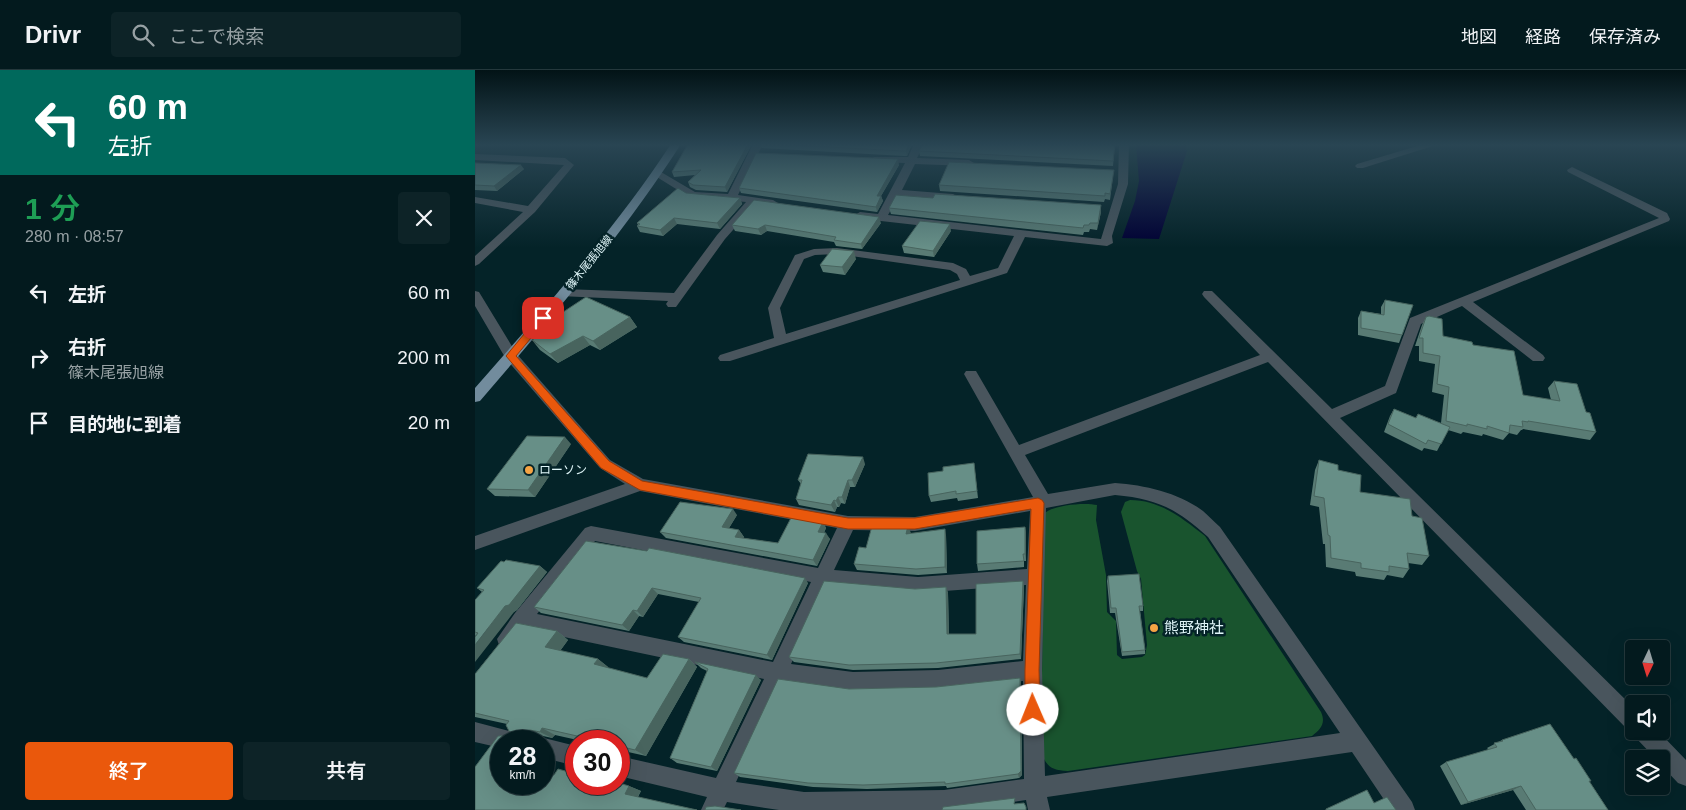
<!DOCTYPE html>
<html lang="ja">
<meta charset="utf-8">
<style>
body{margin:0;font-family:Helvetica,"Noto Sans JP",sans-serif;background:#0d2327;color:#f1f3f6;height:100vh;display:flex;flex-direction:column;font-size:19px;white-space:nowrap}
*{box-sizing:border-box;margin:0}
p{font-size:16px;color:#97a1a4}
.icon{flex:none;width:28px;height:28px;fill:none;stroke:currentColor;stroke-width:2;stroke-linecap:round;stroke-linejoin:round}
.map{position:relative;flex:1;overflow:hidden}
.sheet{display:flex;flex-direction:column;background:#031a1e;width:475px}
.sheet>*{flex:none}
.guide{background:#00695c;color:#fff;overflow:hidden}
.needle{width:32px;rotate:184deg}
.buttons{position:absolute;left:1150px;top:570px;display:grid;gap:10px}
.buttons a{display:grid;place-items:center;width:45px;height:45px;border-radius:5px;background:#031a1e;box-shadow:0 5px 20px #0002,0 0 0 1px #24383c;font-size:25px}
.speed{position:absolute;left:15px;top:660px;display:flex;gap:10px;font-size:25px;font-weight:700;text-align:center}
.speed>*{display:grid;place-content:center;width:65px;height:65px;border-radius:50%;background:#031a1e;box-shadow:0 5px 20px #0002,0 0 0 1px #24383c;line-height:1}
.speed small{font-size:12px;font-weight:400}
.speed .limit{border:8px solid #d22;background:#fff;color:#111}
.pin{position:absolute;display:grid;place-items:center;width:42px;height:42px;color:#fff;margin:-21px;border-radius:10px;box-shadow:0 2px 8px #0006}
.me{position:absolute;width:55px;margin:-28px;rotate:359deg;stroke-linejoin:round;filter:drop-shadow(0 0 4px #0008)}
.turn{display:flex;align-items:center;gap:18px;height:105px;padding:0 25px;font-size:22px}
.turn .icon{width:65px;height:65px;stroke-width:2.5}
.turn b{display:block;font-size:35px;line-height:42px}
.round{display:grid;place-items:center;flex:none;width:52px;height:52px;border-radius:5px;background:#0d2327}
.summary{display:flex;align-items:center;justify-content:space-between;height:85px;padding:0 25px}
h1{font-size:30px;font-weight:600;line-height:38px;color:#1e9e55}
.button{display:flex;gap:10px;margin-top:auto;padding:10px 25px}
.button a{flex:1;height:58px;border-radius:5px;background:#ea580c;color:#fff;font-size:20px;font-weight:600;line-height:58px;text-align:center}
.button a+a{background:#0d2327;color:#f1f3f6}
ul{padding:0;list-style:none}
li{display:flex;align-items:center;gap:15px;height:65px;padding:0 25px}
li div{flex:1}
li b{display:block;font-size:19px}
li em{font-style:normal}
header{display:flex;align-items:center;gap:30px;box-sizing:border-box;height:70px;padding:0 25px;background:#031a1e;border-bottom:1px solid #24383c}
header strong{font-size:24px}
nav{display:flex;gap:28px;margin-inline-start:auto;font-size:18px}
.search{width:350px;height:45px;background:#0d2327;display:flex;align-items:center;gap:12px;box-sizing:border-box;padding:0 18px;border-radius:5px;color:#97a1a4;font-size:19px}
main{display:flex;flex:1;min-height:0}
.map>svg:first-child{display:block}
.green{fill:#19542e}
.water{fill:#000034}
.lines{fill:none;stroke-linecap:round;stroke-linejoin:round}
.minor{fill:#49555d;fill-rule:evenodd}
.major{fill:#728c9d;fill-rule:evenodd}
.wall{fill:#597b74}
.shaded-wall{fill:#48645e}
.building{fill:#678f87;stroke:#48645e}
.route{fill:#ea580c;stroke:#983908}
.poi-dot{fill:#f4a344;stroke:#042328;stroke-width:2}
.labels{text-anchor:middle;stroke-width:5;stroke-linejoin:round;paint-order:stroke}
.far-street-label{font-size:11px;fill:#e0f6f9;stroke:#042328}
.poi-label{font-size:12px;fill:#e0f6f9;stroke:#042328;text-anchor:start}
.near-poi-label{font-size:15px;fill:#e0f6f9;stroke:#042328;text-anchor:start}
</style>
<header>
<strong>Drivr</strong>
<div class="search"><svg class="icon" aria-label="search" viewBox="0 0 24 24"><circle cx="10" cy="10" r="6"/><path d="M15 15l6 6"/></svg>ここで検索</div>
<nav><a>地図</a><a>経路</a><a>保存済み</a></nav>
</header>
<main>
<section class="sheet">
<div class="guide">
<div class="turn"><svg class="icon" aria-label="left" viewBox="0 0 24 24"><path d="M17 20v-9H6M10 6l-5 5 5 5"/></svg><div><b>60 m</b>左折</div></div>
</div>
<div class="summary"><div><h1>1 分</h1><p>280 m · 08:57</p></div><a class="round"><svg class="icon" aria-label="close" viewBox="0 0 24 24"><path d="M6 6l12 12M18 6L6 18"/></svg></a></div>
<ul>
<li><svg class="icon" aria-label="left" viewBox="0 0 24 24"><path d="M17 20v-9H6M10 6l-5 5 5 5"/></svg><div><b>左折</b></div><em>60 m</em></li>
<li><svg class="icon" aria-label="right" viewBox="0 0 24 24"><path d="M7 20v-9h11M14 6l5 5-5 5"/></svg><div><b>右折</b><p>篠木尾張旭線</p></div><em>200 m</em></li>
<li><svg class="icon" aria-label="arrive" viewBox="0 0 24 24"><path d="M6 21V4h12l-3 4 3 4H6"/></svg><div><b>目的地に到着</b></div><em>20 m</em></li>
</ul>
<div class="button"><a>終了</a><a>共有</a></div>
</section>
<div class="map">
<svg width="1211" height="740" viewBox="0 0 1211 740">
<rect width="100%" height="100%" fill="#042328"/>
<!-- green -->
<path class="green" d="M655 430C685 430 707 448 730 466L846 642C851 653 846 659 837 666L593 701C577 700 572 698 566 682L569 444C576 435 610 432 622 435L621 450 631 505 632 542 641 551 642 585 647 589 667 587 670 585 672 575 666 509 662 501 646 442 650 432Z"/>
<!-- water -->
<path class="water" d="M661 74H710L712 81 684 169 647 168 660 131 664 111Z"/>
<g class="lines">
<!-- minor -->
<path class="minor" d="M278 74H288L263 125 298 130 303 133 298 136 281 134 250 169 201 237H193L191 234 193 231 85 226 83 223 85 220 89 219 199 223 242 165 271 132 214 127 177 104 182 101 186 102 220 122 253 124Z
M439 74H449L442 88 494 90 499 93 494 96 440 94 427 120 478 124 483 127 478 130 424 126 413 145 626 169 643 114 644 74H654L653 114 637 166 638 173 632 176 550 167 532 203 255 291H245L243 288 245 285 299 268 293 238 320 185 339 179 362 178 478 193 491 199 495 206 523 198 539 166 406 151 385 148 380 145 385 142 403 144 430 93 402 92 397 89 399 87H433ZM362 184 475 200 482 204 485 210 311 264 305 238 329 189 340 185Z
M949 74H964L888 98H882L880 96 882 94Z
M0 84 90 88 99 95 60 142 4 194 0 196V186L48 142 0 133V127L53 136 89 95 0 90Z
M1097 97 1192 143 1195 149 1194 151 998 232 1068 285 1070 288 1068 291H1058L987 236 946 254 921 323 865 348 1159 638V661H1183L1211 690V716L1203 713 1186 695V689H1181L1161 668 1158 662 1152 659 793 292 550 385 573 424 640 413C670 415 704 423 728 441 734 446 739 452 745 457L937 732 940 740H916L877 682 572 727 575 740H553L551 730 482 740H304L252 732 248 740H226L232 727 144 706V686L241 708 289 609 51 559 38 575 31 578 24 575 22 569 40 543 110 458 116 456 343 498 362 458 165 421 0 480V466L150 414 125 398 31 289 0 236V221L4 222 41 283 135 390 168 409 373 446 440 447 558 427 489 304 491 301H501L544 375 785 285 729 227 727 224 729 221H737L857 339 910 316 935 248 1184 148 1093 102 1092 100ZM640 425C683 429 702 439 733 467L865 663 570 706 567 600 571 438ZM555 441 552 499 443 507 359 500 378 460 440 461ZM120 471 336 512 298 592 62 544ZM352 515 443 523 551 515 548 591 463 600 378 602 316 594ZM548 611 549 709 469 720 329 722 261 712 307 612 378 622 463 620Z
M0 652 45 664 48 671H26V678L0 672Z
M69 668 101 676V696L69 688V671H61Z"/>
<!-- major -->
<path class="major" d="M196 74H206C147 166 76 248 5 331L0 332V318C69 239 138 162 196 74Z"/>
</g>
<!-- wall -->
<path class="wall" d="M213 74H277L252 122 221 120 215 117 213 112 220 105 199 107 197 102Z
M285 74H437L432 86H429L287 78Z
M640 74 638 96 445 86 444 81Z
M0 93 49 99 22 121 0 120Z
M424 95 406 126 408 131 402 142 266 123 264 118Z
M638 106 635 130 630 129 629 132 465 121 464 115Z
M211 123 265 128 267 134 245 159 202 154 188 166 165 162 162 156 163 155 162 153Z
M414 138 626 142 622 160 615 159 614 162H609L608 165 416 144Z
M406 153 387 179 361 176 359 172 292 161 286 165 260 161 257 155Z
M476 161 459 187 429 183 427 176Z
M381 189 370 205 348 202 345 195Z
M910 230 927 265 924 273 883 265V248L886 241 906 244V237Z
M155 247 162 257 125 280 115 275 83 293 65 280 57 270 80 256 76 250Z
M951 247 968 266 998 275 1048 325 1076 330 1073 318 1079 311 1111 342 1121 362 1115 370 1048 359 1047 360H1046L1042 365 1034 363 1028 370 1008 364 1007 366 988 362 986 364 973 360 962 381 949 378 947 381 909 362 915 346 919 339 941 348 966 353 969 325 957 322 960 294 944 291V276H940L947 255Z
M96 374 60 427 20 426 12 419Z
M844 390 863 400 885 422 937 446 954 486 947 495 933 493 934 499 928 508 912 505 909 510 881 506 880 502 851 497 850 474H848L844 437 835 435 840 400Z
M499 393 503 428 483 431 482 428 456 432 454 426 468 401Z
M390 394 380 417H375L370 434 366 433 364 437H362L360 442 324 435 321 429 326 414 323 410Z
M262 445 254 458 264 460 269 467 268 468 303 473 348 452 351 458 349 463 355 469 342 496 191 468 185 462Z
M550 457 551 464V491H549V497L503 501 502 494Z
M435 463 471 465 472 503 443 505 382 500 379 494 391 478Z
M111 471 333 513 297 590 209 572 203 567 224 532 183 524 168 547 164 546 154 561 66 543 59 537Z
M65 496 72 502 42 540 0 566V530L7 522 2 518Z
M633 506 668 536V541H665L670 580V584L647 586 640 543H635L632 511Z
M548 511 549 517 546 589 463 598 378 600 319 592 314 587 440 519 471 517 473 523 474 564H501Z
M41 553 82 561 93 570 85 581 123 589 133 597 132 598 172 608 188 584 214 589 222 597 171 686 144 680V671H107L80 665 77 668 68 666 60 670 64 671H26V714H69V702L79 705 83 699 101 704V714L144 713 154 716 166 721 163 727 222 740H0V697L23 666 36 665 31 655 32 654 0 647V604Z
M220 592 286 610 242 701 202 693 195 688 232 601 226 598Z
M545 608 546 613 547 705 544 708 472 718 471 716 392 719 338 717 265 707 259 703 374 619 461 617Z
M1027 670 1114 711 1133 740H1051L1038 720 986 735 965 696 971 692 1014 680 1012 678Z"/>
<!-- shaded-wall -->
<path class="shaded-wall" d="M273 74H277L252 122 250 117Z
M434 74H437L432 86 431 81Z
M423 89 424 95 403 131 402 126Z
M46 95 49 99 22 121 19 116Z
M406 126 408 131 402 142 401 137Z
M265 128 267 134 245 159 242 153Z
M626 135V142L622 160 623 153Z
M404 147 406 153 387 179 386 174Z
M199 148 202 154 188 166 185 160Z
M475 154 476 161 459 187 458 181Z
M290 155 292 161 286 165 283 159Z
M379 181 381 189 370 205 367 197Z
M155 247 162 257 125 280 118 271Z
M108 266 115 275 83 293 75 284Z
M90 367 96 374 60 427 53 420Z
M388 387 390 394 380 417 377 410Z
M373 410 375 417 370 434 367 427Z
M363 427 366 433 364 437 361 431Z
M359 430 362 437 360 442 356 435Z
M258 439 262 445 251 463 247 457Z
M348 452 351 458 346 468 343 462Z
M433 456 436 463 431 464Z
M550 457 551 464V491L550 484Z
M470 459 471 465 472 503 470 497Z
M264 460 269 467 265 473 260 467Z
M351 463 355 469 342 496 338 490Z
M65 496 72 502 42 540 39 542 0 592V575L30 536Z
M330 508 333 513 297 590 292 585Z
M548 511 549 517 546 589 545 584Z
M471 517 473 523 474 570 472 564Z
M177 518 183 524 168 547 162 541Z
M158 540 164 546 154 561 147 555Z
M82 561 93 570 82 585 70 577Z
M123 589 133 597 130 602 119 594Z
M214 589 222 597 171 686 160 680Z
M281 605 286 610 242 701 236 697Z
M545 608 546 613 547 705 544 708 543 704Z
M67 658 80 665 77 668 65 662Z
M55 660 68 666 60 670 64 671H54L48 666 46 664Z
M154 716 166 721 161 729 150 724Z
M1046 716 1038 720 986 735 993 732Z"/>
<!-- building -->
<path class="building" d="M213 74H273L250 117 218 115 213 112 226 100 197 102Z
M297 74H434L431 81H428Z
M448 74H640L638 91 444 81Z
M281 83 423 89 402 126H406L401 137 264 118Z
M474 92 639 100 635 124 630 123V126L464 115Z
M0 93H1L46 95 19 116 0 115Z
M203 118 211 123 265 128 242 153 199 148 185 160 162 156 165 154 162 153Z
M460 124 626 135 623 153H615L614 155H609L608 158 414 138 421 125 458 128Z
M279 130 404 147 386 174 359 170 361 167 290 155 283 159 257 155Z
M445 151 475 154 458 181 427 176Z
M357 179 379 181 367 197 345 195Z
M111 227 155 247 118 271 108 266 75 284 57 270 84 253 76 250Z
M910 230 938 235 927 265 886 258V241L909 245Z
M954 246 967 249 968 266 997 272 998 275 1039 281 1048 325 1085 331 1079 311 1102 314 1111 342 1115 343 1121 362 1053 351V352L1047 351 1048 357 1035 355 1034 363 1012 356V359L992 354V356L971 351 974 317 962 314 965 286 948 283V268H944L951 247Z
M919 339 941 348 943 344 975 357 966 374 953 370 951 374 913 354Z
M52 366 90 367 53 420 12 419Z
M333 384 388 387 377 410H373L367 427H363L361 431 359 430 356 435 321 429 327 410H323Z
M844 390 863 395V400L886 405 885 422 935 429 937 446 947 448 954 486 932 483 934 499 914 496V502L886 498V493L856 488 855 466 853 465 849 428 839 426Z
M499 393 502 421 481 424V421L454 426 453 403 468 401V397Z
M205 432 258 439 247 457 264 460 260 467 303 473 317 446 348 452 343 462 351 463 338 490 185 462Z
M397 456H433L431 464 470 459V497L441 499 379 494 384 477 391 478Z
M550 457V484H548L549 491 502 494V461Z
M111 471 172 481 174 478 330 508 292 585 203 567 226 528 177 518 162 541 158 540 147 555 59 537Z
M31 490 65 496 34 535 30 536 0 575V567L3 563 0 562V530L9 520 2 518 26 491 29 492Z
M664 504 668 536H664L670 580 647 582 641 538H636L633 506Z
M349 511 440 519 471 517 472 564H501V514L548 511 545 584 461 593 374 595 314 587Z
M41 553 82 561 70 577 123 589 119 594 172 608 188 584 214 589 160 680 144 676V671H124L67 658 65 662 55 660 46 664 48 666H54V671H26V714H69V702L79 705 83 699 101 704V714L144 713 154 716 150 724 222 740H0V697L23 666 36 665 31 655 34 651 0 643V604Z
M220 592 281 605 236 697 195 688 233 599Z
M545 608 546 701 543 704 470 714V712L388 715 333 713 259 703 303 609 374 619 461 617Z
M1075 654 1099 689 1101 688 1116 711H1114L1133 740H1061L1046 716 993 732 971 692 1022 677 1019 673 1028 671 1027 670Z
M892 720 899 733 912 727 921 740H851V739Z
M540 728 539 734 549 733 551 737V740H467L468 737Z
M240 736 266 740H230L231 737Z"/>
<!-- sky -->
<linearGradient id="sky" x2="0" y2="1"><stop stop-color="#021316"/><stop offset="0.42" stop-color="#294553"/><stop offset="1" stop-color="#294553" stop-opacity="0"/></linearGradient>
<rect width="1211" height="178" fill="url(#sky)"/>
<!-- route -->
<path class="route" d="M68 245 73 248 71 250 41 286 134 391 167 411 373 448H440L563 428 567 430 569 433 564 600 565 640 563 645 558 647 553 645 550 640V600L556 439 440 459H373L165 420 126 398 31 286 64 246Z"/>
<!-- markers -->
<g class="poi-dot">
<circle cx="54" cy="400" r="5"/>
<circle cx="679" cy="558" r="5"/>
</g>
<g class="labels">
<!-- far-street labels -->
<g class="far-street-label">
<text transform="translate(114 192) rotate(-51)" y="4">篠木尾張旭線</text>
</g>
<!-- poi labels -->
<g class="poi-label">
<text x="64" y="404">ローソン</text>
</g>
<!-- near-poi labels -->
<g class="near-poi-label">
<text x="689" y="563">熊野神社</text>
</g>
</g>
</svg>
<div class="buttons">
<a><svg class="needle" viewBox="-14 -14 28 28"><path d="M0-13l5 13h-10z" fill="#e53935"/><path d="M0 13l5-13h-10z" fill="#97a1a4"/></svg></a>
<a><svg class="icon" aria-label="sound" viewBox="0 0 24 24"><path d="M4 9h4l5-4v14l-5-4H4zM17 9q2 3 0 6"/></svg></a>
<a><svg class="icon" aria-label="layers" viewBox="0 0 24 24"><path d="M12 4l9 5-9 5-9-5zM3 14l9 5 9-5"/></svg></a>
</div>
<div class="speed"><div>28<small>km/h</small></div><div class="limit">30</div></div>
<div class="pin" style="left:68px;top:248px;background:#d93025"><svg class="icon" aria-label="arrive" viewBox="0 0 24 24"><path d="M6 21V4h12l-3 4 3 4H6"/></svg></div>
<svg class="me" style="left:558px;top:640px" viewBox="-20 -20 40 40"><circle r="19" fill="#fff"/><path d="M0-13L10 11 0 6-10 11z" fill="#ea580c"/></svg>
</div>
</main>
